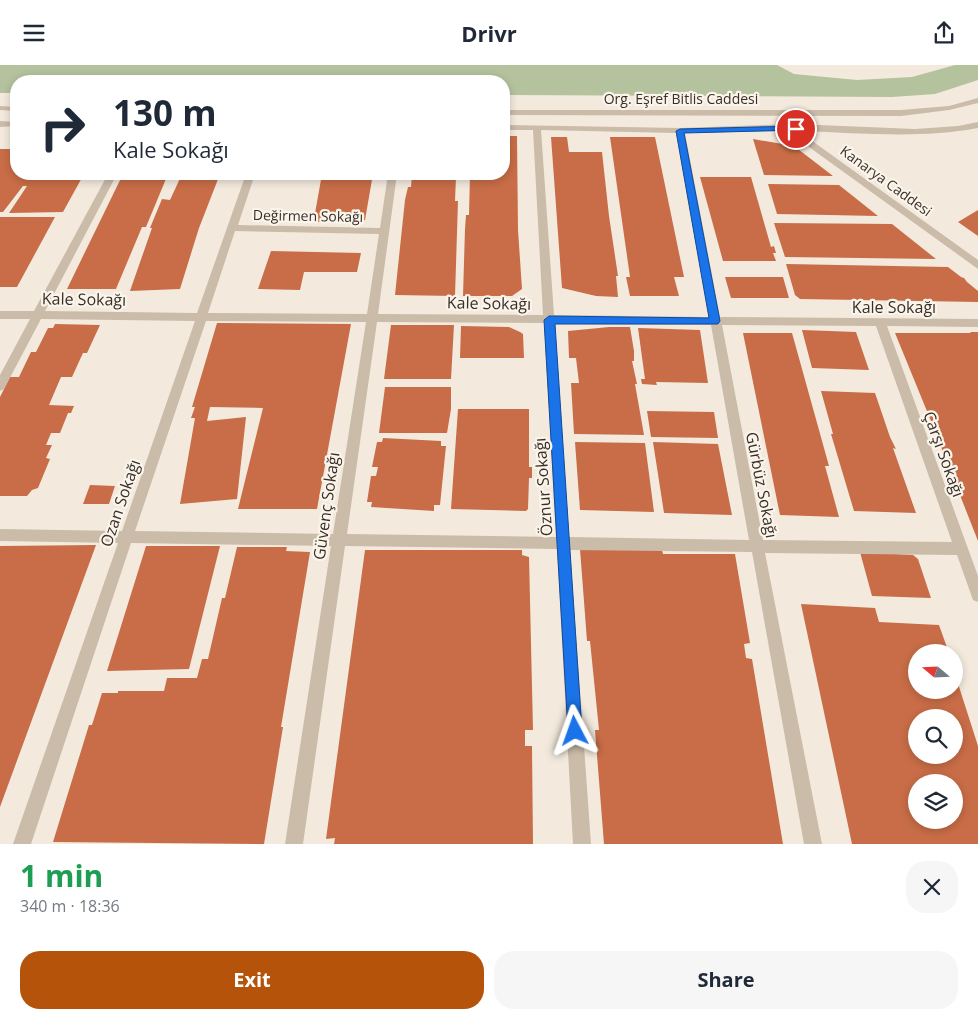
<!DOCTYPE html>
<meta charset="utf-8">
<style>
body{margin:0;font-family:"Open Sans",sans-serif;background:#f6f6f7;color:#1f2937;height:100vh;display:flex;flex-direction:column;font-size:19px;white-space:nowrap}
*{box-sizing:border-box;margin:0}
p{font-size:16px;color:#747a83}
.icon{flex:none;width:28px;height:28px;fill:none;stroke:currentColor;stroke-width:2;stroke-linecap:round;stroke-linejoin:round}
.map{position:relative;height:779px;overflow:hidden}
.side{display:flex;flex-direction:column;background:#fff;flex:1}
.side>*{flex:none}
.hud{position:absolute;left:10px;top:10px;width:500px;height:105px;border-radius:20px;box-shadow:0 2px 8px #0003;background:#fff;color:#1f2937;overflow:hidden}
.needle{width:32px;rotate:289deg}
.buttons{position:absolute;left:908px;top:579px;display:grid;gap:10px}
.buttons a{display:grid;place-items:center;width:55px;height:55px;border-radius:50%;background:#fff;box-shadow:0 2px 8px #0003;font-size:25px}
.pin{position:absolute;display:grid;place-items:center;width:42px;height:42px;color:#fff;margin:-21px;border:2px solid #fff;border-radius:50%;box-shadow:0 1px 5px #0007}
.me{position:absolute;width:55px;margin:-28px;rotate:356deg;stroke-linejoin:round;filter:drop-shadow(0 0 4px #0008)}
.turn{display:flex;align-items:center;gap:18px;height:105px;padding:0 20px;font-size:22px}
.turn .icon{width:65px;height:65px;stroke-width:2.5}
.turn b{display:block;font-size:35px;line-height:42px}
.round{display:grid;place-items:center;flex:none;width:52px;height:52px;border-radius:20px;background:#f6f6f7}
.overview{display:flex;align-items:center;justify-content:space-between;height:85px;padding:0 20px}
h1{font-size:30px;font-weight:700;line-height:38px;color:#1e9e55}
.cta{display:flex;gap:10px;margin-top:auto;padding:10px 20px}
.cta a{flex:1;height:58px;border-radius:20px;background:#b45309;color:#fff;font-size:20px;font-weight:700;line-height:58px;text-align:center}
.cta a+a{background:#f6f6f7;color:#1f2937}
header{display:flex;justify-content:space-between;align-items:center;height:65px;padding:0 20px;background:#fff;font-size:22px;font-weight:700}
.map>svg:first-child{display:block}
.green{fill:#b4c29d}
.building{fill:#c86d47;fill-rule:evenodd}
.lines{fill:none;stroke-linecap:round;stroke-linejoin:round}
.minor{fill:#cbbba9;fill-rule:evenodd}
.route{fill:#1a73e8;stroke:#114b97}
.labels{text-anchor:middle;stroke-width:4.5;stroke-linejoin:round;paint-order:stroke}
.far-street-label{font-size:14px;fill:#382f29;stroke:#faf4ea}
.street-label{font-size:16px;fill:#382f29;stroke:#faf4ea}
</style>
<header><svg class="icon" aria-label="menu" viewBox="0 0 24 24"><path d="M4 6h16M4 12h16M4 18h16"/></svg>Drivr<svg class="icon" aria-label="share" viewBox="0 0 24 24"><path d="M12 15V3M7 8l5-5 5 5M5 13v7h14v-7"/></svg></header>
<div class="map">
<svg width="978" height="779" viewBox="0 0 978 779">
<rect width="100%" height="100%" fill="#f3eadd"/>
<!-- green -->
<path class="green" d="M0 0H777L794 9 857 15 912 12 955 0H978V15L935 29 892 32 504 30V16H16V28H0Z"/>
<!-- building -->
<path class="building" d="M504 71H517L518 165 522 224 512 231H463L465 164 466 150H469L470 109H504Z
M551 72H567L569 87H602L609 151 618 211H616L618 232 596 231 562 223Z
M610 72H655L684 212H674L679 231H630L626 212H630Z
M753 74 794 81 833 111 764 110Z
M0 84H16V109H84L63 147 9 148 27 121H23L3 147H0Z
M123 109H168L146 162H142L116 224H67Z
M182 109H220L199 163 180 224 130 226 152 163H150L162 134 170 135Z
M322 109H373L365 155 361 157H317L318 154H314Z
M412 109H458V112H456L455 136H458L455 231 395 230 405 135 408 122H411Z
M700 112H751L771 182 774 181 776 188H773L776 196H723Z
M768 119 839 120 878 151 777 149Z
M978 145V171L958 157Z
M0 152H55L17 222H0Z
M774 158 892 159 936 194 785 192Z
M271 186 315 187 361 188 357 207H304L300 225 258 224Z
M786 199 948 202 961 212 964 213 967 217 978 226V237L800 234 795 230Z
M725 212H783L789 233H731Z
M217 258 351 259 317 444H238L263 343 210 342 207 356 246 352 237 434 180 439 195 353H191L195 342H192Z
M55 259 100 260 87 288H83L72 312H61L49 340 74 341 71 348H68L60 368H51L46 380H52L46 393 50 394 38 423 32 425 27 431H0V332L10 312H19L31 287H36L48 263H53Z
M391 260H454L451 314H384Z
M461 261 509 262 520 267 523 269 524 293H460Z
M609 262H630L634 286V296H632L637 319H635L644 370 574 369 571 318H579L576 293H569L568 266Z
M638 263 700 265 708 318 656 317 657 320 642 319 641 314H645Z
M802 265 856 267 869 305 812 303Z
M970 267H978V476L934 364H940L936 356H931L895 268H971Z
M743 268H792L829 401H825L839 452 780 450Z
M385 322H451V344L447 368H379Z
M821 326 875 328 890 372 896 384 893 383 916 448 854 446 831 369H833Z
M458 344H529V402H532V413H529L528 444 526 446 451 444Z
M647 346 714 347 718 373 651 372Z
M383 373 441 376V381H446L440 440H434V446L371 442 372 437H367L371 411H376L378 402H372L377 377H382Z
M575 377 645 378 654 447 580 445Z
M653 377 718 379 732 450 664 448Z
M90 420 115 421 109 439H83Z
M96 480 0 742V481Z
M146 481H220L189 604 107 606Z
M237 482H287L286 486 310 487 281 662H283L264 779 53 777 89 660H92L102 628H118V626H164L167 613H197L202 594H208L222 533H225Z
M580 484 662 485 663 489H735L750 578 744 579 746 593 752 594 783 779H604L595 665H599L590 576H587Z
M365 485H522V490L529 492 533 665H525V681H532L533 779H334L335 773 326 774Z
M860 487 913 490 918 494 931 533 872 531Z
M801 539 875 543 879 557 939 560 949 588H916V625H954V606L978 681V779H852ZM916 652H954V690H916ZM916 718H954V755H916Z"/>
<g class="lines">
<!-- minor -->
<path class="minor" d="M978 33V38L949 45 901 51 504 50V45H901L949 41Z
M0 41 16 42V46L0 45Z
M0 56 16 57V61L0 62Z
M978 57V63C920 74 861 68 803 66L815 78 978 195V204L809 82 793 66 685 68 720 252 978 254V262L887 261 978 511V537L973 535 957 490 765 488 822 779H804L752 487 570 485 591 779H573L557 484 345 481 303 779H285L331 481 131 478 31 779H13L118 478 0 476V464L122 466 195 256 41 254 4 324 0 326V310L30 254H0V246H34L108 109H117L45 246 197 248 246 109H255L238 160 380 163 388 109H397L378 249 543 250 533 65H504V60L680 63 794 59 915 64 958 61ZM541 65 676 68 709 252 554 250ZM235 166 379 169 367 249 208 248ZM206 256 366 257 333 469 135 466ZM377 257 544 258 556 472 347 469ZM555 259 711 260 749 475 569 472ZM722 260 876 261 952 477 763 475Z"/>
</g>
<!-- route -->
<path class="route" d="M796 61 798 62V65L684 68 720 256 718 259H555L582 666 580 671 575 673 570 671 568 666 544 255 549 251 709 253 676 66 680 64Z"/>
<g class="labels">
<!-- far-street labels -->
<g class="far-street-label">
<text x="681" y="39">Org. Eşref Bitlis Caddesi</text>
<text transform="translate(886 116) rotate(36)" y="5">Kanarya Caddesi</text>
<text transform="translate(308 151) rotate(1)" y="5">Değirmen Sokağı</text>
</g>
<!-- street labels -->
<g class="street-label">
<text transform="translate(84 234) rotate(1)" y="6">Kale Sokağı</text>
<text transform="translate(489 238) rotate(1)" y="6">Kale Sokağı</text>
<text x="894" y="248">Kale Sokağı</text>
<text transform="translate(944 389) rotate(70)" y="6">Çarşı Sokağı</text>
<text transform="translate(762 420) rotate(79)" y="6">Gürbüz Sokağı</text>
<text transform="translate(543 422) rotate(-94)" y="6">Öznur Sokağı</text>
<text transform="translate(120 438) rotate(-71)" y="6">Ozan Sokağı</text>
<text transform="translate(326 441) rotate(-82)" y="6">Güvenç Sokağı</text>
</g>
</g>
</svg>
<div class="buttons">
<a><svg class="needle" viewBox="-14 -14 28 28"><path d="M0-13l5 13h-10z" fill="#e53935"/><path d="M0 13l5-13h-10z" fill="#747a83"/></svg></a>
<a><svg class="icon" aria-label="search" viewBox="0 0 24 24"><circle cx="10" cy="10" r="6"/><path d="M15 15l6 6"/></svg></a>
<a><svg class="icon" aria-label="layers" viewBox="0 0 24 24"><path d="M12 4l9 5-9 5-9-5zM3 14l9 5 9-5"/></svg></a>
</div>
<div class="pin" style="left:796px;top:64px;background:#d93025"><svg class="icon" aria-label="arrive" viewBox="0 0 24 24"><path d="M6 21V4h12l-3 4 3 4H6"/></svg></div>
<svg class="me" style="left:575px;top:666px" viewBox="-20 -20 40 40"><path d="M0-17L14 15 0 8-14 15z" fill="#1a73e8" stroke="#fff" stroke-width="4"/></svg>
<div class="hud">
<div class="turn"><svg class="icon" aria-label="right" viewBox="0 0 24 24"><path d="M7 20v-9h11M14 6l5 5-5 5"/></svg><div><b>130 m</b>Kale Sokağı</div></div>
</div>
</div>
<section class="side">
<div class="overview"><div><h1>1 min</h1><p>340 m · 18:36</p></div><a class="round"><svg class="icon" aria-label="close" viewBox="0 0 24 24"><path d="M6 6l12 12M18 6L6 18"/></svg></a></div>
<div class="cta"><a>Exit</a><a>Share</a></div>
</section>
